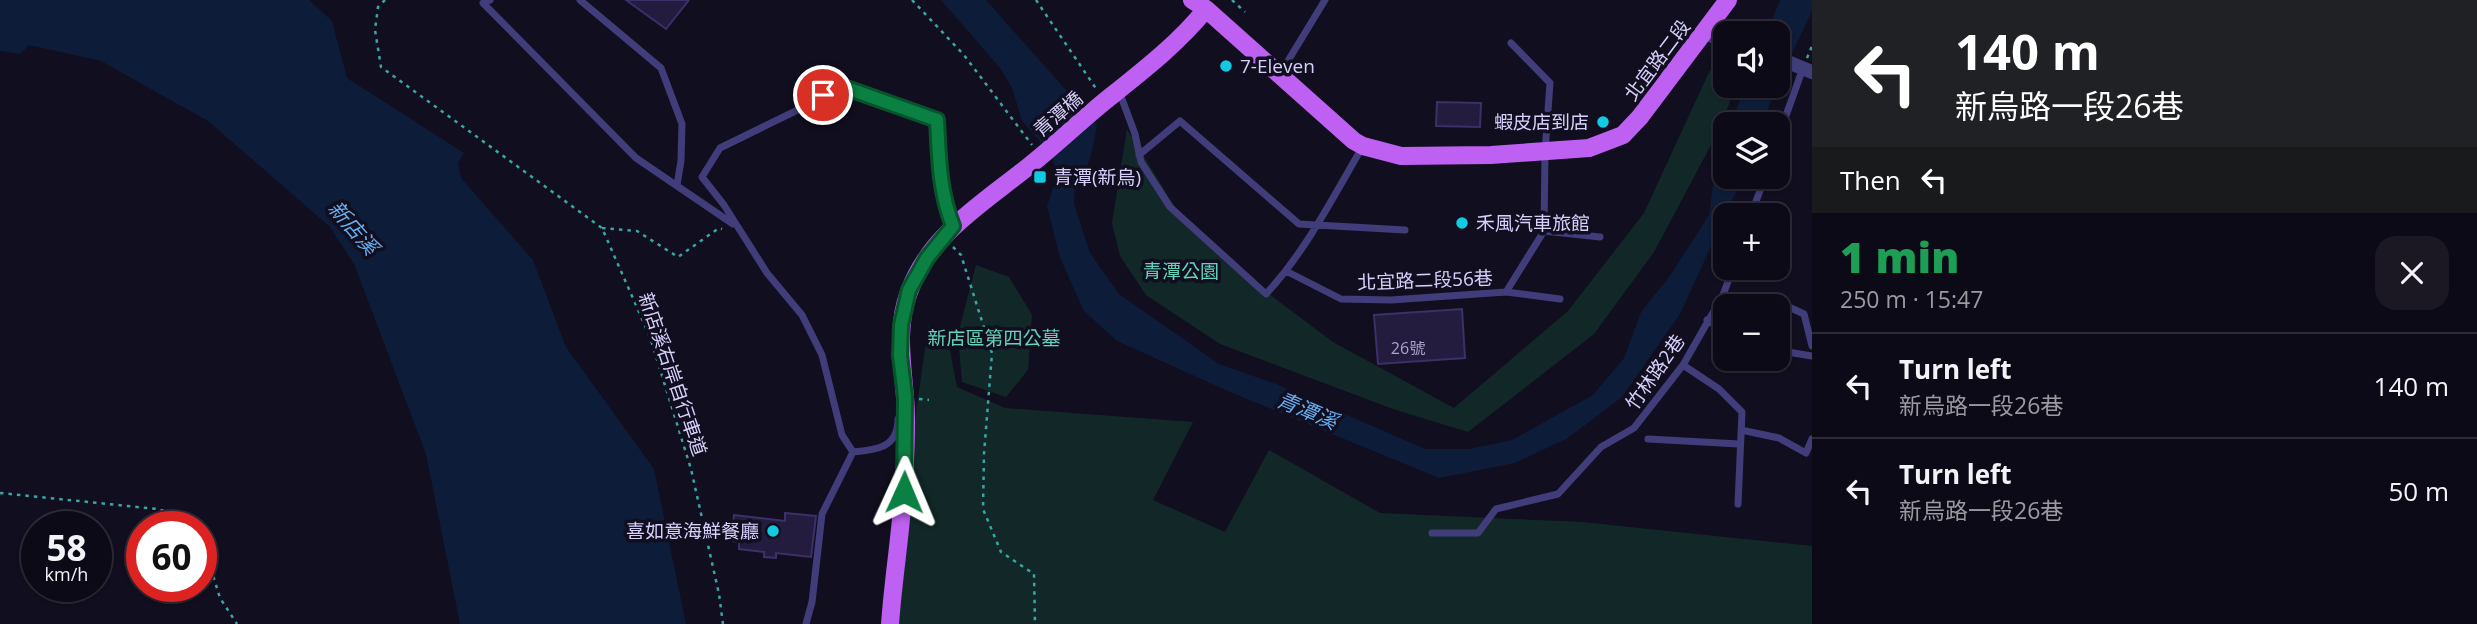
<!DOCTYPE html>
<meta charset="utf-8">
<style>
body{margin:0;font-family:"Open Sans","Noto Sans TC",sans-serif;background:#1b1824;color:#f1f3f6;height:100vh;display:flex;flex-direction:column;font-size:26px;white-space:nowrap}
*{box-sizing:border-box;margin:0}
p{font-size:23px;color:#9a9aa1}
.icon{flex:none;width:38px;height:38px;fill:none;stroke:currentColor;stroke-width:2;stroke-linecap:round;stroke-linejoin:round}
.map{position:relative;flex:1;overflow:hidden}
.drawer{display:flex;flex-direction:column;background:#0d0a17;width:665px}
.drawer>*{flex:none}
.banner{background:#202124;color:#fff;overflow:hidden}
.tools{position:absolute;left:1713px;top:21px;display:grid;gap:14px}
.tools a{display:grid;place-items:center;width:77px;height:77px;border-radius:14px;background:#0d0a17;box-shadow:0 2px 5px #0004,0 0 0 2px #2d2b36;font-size:35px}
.speed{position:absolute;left:21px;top:511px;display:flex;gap:14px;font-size:35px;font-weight:700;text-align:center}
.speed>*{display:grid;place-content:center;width:91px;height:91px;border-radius:50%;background:#0d0a17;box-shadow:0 2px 5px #0004,0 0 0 2px #2d2b36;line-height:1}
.speed small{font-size:18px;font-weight:400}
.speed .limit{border:10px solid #d22;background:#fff;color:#111}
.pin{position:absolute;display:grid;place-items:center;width:60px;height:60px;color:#fff;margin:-30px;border:4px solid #fff;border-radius:50%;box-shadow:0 2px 7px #0007}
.me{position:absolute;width:77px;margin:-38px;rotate:1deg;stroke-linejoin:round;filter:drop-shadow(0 0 5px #0008)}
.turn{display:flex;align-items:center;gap:24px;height:147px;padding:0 28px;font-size:32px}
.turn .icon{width:91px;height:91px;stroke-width:2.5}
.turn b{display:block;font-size:49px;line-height:60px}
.then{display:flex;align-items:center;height:66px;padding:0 28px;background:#0003;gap:14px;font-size:26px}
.round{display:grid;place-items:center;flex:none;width:74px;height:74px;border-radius:21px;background:#1b1824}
.headline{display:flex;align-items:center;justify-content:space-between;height:119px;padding:0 28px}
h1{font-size:42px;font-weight:800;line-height:52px;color:#1e9e55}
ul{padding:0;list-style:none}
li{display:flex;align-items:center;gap:21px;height:105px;padding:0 28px;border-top:2px solid #2d2b36}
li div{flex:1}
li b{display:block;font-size:26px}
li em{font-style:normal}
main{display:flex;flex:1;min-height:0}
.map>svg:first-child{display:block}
.green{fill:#122828}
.water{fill:#0d1c39}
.building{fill:#241c3e;stroke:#3c3068;stroke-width:2}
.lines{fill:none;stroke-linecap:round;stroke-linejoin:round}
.path{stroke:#38a7a3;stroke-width:2.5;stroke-dasharray:3.5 5;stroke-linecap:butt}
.service{stroke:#413d7a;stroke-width:7}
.minor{stroke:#413d7a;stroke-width:14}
.primary{stroke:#be60f1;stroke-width:18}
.route-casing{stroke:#07532c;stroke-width:18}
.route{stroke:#0b8043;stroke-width:12}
.poi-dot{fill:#13cae3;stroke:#110e1f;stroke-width:2.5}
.labels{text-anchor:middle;stroke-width:7;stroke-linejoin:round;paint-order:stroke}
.number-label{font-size:16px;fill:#aaa3cc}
.street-label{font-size:19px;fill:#d6d0fb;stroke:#110e1f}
.poi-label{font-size:19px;fill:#d6d0fb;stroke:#110e1f;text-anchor:start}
.park-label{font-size:19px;fill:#63d4ba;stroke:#110e1f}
.water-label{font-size:21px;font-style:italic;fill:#67aff2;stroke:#110e1f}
</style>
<main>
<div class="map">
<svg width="1812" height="624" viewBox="0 0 1812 624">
<rect width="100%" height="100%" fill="#110e1f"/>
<!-- green -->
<path class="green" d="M1725 68 1726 86H1736L1719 130 1654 252 1594 334 1468 432 1393 409 1220 344 1146 295 1120 256 1112 223 1127 129 1181 217 1245 276 1333 342 1454 408 1568 311 1644 213 1710 70Z
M976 265 1009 277 1032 315 1028 370 1006 397 962 382 958 334Z
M928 326 947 335 957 387 1005 408 1193 422 1153 500 1225 532 1269 450 1380 513 1582 522 1812 546V624H887Z"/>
<!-- water -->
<path class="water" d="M0 0H309L332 21 347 78 464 153 458 163 461 178 533 260 566 347 654 469 686 624H460L426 454 354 264 329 226 208 121 101 61 29 45 20 54 0 51Z
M941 0H986L1097 125C1093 146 1091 168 1075 183L1074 204 1090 253 1119 294 1219 364 1276 384 1425 449H1469L1512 440 1593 395 1624 358 1641 312 1669 277 1709 215 1714 178 1725 136 1726 177H1743L1680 314 1622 397 1568 438 1515 463 1439 478 1230 392 1117 341 1084 311 1060 258 1047 206 1057 176 1052 155 1022 121 1012 88 1000 68Z
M1780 0H1812V11L1778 83V33H1767Z
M1746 86H1777L1762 124H1730Z"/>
<!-- building -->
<path class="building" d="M626 0H689L666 29Z
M1437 102 1481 103 1480 127 1436 126Z
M1462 309 1465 358 1378 364 1374 315Z
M785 513 816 516 811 557 776 553V558L764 557V552L739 549V542L731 541 734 515 785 521Z"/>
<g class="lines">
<!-- path -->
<path class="path" d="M385 0 378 7 375 30 381 67 602 228 650 337 691 469 719 594 723 624
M912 0 964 55 1032 145
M1036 0 1097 90
M1232 0 1245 12
M1807 58 1812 46
M602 228 637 231 678 257 719 228 722 229
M953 247 961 255 992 353 984 454 983 509 1001 552 1034 574 1035 624
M919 399 929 400
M0 493 157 509 197 521 199 527
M201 536 220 598 237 624"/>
<!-- service -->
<path class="service" d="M490 0 483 3 636 158 733 224
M580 0 661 68 682 124 681 161 677 185
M1280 74 1325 0
M1119 91 1135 134 1141 162 1170 207 1266 294C1306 251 1333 197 1363 146
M1778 138 1803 68
M1139 155 1180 121 1299 224 1405 230
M1751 215 1765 177
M1544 231 1600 237
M1286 271 1341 299 1391 300 1506 292 1544 231 1545 152 1550 83 1511 43
M1506 292 1560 299
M1723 295 1752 306
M1778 308H1791L1804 314 1812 346
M1707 320 1726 330
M1778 353 1782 351 1812 356
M1683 365 1719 389 1742 412 1738 504
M898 419C898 448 876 450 853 452L842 435 822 355 802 315 767 273 724 205 702 177 720 148 808 105 838 85 937 120C939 156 939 191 953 226
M1741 430 1779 438 1806 453 1812 439
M1648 439 1739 444
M1432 533H1478L1496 509 1558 494 1601 447 1634 428 1683 365 1723 295 1733 268
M806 624 812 602 822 514 853 452"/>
<!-- minor -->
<path class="minor" d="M1704 33 1726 41
M1778 58 1812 72"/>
<!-- primary -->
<path class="primary" d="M1192 0 1206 9 1354 141 1363 146 1401 156 1491 155 1589 148 1623 135 1640 117 1728 0
M890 624C894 569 904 515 905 460 906 439 907 418 905 397 902 360 896 327 909 292 929 236 980 205 1024 170 1052 148 1077 124 1105 101 1140 73 1178 44 1206 9"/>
</g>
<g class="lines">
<defs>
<path id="route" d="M823 95 838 85 937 120C939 156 939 191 953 226L927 258 909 290 901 325 900 355 905 397 904 492"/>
</defs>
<!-- route casing -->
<use href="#route" class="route-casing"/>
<!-- route -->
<use href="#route" class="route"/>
</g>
<!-- markers -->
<g class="poi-dot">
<circle cx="1226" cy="66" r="7"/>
<circle cx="1603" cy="122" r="7"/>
<rect x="1033" y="170" width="14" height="14" rx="3.5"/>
<circle cx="1462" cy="223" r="7"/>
<circle cx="773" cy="531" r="7"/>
</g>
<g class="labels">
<!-- number labels -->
<g class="number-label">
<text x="1408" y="354">26號</text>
</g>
<!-- street labels -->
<g class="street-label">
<text transform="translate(1657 60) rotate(-53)" y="7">北宜路二段</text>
<text transform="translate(1058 114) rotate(-41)" y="7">青潭橋</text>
<text transform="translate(1425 280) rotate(-2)" y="7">北宜路二段56巷</text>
<text transform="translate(1655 372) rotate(-55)" y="7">竹林路2巷</text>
<text transform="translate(673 374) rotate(71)" y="7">新店溪右岸自行車道</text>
</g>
<!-- poi labels -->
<g class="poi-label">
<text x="1240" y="73">7-Eleven</text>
<text x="1589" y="129" text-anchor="end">蝦皮店到店</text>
<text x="1054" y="184">青潭(新烏)</text>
<text x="1476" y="230">禾風汽車旅館</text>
<text x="759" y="538" text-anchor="end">喜如意海鮮餐廳</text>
</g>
<!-- park labels -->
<g class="park-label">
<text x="1181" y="278">青潭公園</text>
<text x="994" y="345">新店區第四公墓</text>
</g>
<!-- water labels -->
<g class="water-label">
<text transform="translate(353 228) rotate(49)" y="7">新店溪</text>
<text transform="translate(1307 411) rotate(23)" y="7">青潭溪</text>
</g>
</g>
</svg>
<div class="tools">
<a><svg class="icon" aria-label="sound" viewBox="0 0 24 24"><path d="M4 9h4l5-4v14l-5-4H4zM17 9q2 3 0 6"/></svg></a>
<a><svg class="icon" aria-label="layers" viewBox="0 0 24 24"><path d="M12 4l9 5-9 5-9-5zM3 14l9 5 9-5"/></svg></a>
<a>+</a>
<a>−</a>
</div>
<div class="speed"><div>58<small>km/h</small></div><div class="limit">60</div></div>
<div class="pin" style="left:823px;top:95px;background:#d93025"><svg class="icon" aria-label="arrive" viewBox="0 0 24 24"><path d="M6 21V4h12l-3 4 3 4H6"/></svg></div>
<svg class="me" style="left:904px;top:492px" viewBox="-20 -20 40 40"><path d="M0-17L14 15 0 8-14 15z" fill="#0b8043" stroke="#fff" stroke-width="4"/></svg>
</div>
<section class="drawer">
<div class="banner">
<div class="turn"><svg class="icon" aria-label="left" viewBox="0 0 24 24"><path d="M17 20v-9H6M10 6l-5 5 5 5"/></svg><div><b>140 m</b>新烏路一段26巷</div></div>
<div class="then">Then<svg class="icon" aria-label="left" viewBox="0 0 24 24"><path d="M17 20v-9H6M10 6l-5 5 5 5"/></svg></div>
</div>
<div class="headline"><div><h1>1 min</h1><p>250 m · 15:47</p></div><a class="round"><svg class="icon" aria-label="close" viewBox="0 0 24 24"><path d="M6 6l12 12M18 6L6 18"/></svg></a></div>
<ul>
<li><svg class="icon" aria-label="left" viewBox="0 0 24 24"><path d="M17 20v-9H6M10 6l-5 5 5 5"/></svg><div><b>Turn left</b><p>新烏路一段26巷</p></div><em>140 m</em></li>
<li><svg class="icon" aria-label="left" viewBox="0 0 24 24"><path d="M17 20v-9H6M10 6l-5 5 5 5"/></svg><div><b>Turn left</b><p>新烏路一段26巷</p></div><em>50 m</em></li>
</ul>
</section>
</main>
